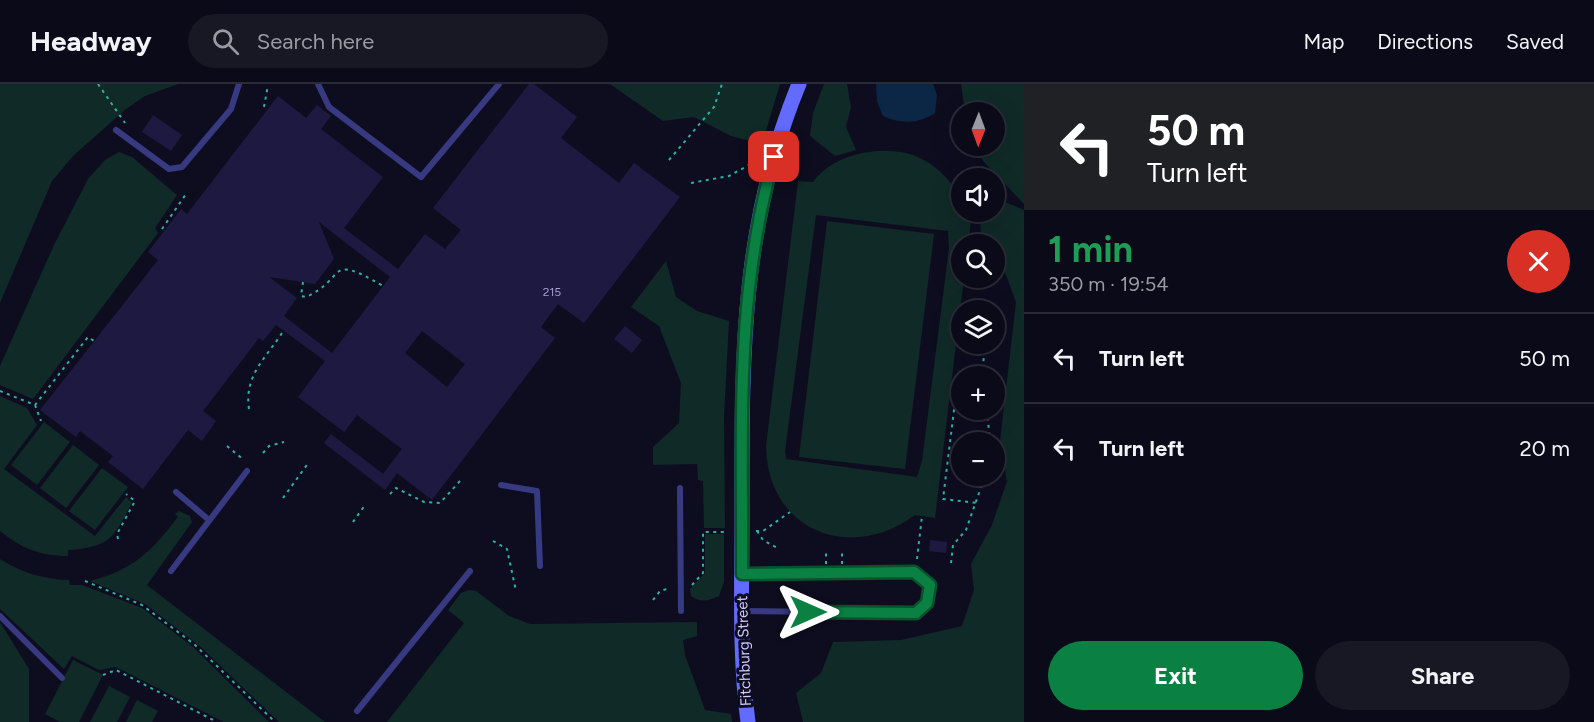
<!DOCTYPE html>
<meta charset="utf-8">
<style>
body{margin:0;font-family:Figtree,sans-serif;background:#181825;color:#f1f3f6;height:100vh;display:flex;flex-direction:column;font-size:22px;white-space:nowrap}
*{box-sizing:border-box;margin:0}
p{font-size:20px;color:#999aa2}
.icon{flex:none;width:33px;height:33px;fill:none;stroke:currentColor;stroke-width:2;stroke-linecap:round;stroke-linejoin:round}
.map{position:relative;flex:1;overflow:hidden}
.side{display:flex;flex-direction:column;background:#0a0a18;width:570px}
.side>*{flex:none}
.banner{background:#202124;color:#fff;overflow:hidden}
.needle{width:39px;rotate:181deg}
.tools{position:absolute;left:951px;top:18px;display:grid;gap:12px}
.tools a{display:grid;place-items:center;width:54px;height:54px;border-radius:50%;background:#0a0a18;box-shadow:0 6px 24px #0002,0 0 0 2px #2a2b37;font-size:30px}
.pin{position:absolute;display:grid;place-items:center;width:51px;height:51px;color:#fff;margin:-26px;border-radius:12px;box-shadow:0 3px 9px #0006}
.me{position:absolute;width:66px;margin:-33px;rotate:90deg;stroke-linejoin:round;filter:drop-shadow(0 0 4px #0008)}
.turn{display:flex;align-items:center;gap:21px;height:126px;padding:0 24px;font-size:27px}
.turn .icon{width:78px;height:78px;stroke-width:2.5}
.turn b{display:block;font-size:42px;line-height:51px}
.round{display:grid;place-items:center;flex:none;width:63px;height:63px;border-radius:32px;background:#181825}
.head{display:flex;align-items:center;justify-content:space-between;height:102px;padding:0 24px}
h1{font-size:36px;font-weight:700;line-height:45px;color:#1e9e55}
.cta{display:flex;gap:12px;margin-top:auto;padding:12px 24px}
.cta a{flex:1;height:69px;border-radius:36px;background:#0b8043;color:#fff;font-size:24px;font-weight:700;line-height:69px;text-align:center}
.cta a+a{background:#181825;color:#f1f3f6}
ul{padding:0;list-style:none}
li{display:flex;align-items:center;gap:18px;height:90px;padding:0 24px;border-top:2px solid #2a2b37}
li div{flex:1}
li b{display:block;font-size:22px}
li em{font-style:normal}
header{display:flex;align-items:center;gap:36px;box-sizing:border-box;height:84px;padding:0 30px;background:#0a0a18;border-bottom:2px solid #2a2b37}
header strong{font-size:28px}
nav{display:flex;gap:33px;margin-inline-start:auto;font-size:21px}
.search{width:420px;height:54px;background:#181825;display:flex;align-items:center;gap:15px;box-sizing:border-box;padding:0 21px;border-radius:33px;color:#999aa2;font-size:22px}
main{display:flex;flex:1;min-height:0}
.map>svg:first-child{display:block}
.green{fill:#102a27;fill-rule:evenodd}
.water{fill:#0c2645}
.building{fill:#1e1941;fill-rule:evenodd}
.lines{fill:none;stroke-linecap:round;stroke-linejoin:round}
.path{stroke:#2db2a0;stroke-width:2;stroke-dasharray:3 4.5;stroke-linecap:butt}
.lane{stroke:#373a80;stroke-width:6}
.secondary{stroke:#636bff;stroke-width:15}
.route-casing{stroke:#07532c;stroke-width:15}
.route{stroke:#0b8043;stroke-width:10}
.labels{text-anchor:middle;stroke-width:6;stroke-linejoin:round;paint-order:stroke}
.number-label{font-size:12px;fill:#a29fd0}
.street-label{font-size:15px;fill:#ceccff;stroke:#0e0d20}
</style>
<header>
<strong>Headway</strong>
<div class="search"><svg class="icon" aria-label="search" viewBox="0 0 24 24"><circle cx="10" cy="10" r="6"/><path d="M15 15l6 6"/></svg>Search here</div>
<nav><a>Map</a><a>Directions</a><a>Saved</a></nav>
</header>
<main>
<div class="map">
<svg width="1024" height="638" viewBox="0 0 1024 638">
<rect width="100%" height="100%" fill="#0e0d20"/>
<!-- green -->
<path class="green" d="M0 0H178L145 12 126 25 74 71 52 97 0 219Z
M610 0H780L762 60 731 52 694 33 663 37Z
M824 0H847L851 23 846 43 856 66 835 72 810 52 813 29Z
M961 0H1024V120L984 78 973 62H994V28H965Z
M880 67C890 67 900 67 909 70 933 76 962 103 962 128H972L968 160H962V194H964L935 434 915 431C851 479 767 447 766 362L798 97 813 98C828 77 856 68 880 67ZM816 131 948 147 949 164 922 377 917 393 786 375 785 367Z
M119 68 132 73 177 111 155 144 158 149 33 315 0 301V282L54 161 88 95 105 76Z
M995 114 1024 126V638H803L796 609 821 589 833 558 901 556 962 542 974 506 971 480 992 441 1007 397 1000 357 1016 218 1003 183 995 177 994 160H981L980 128H994Z
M827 137 934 150 905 385 799 373Z
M666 177 676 213 697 227 729 237 724 332 725 444H704L703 397 698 396 697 380 653 381V363L679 339 681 299 659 242 631 223Z
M0 312 27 324 37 341 4 385 95 452 126 413 132 419C113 454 111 463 68 466V472C40 472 21 464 0 447Z
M44 338 70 358 37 401 11 381Z
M73 361 99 381 66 424 40 404Z
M102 384 128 403 95 446 69 427Z
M179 427 190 432 192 438 147 501 325 638H279L201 563 145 520 90 497C133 486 151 468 178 433L175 430Z
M705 450H724V498L719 512C708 517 701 519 691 512L690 505 705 489Z
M0 475C22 489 43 495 69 496L70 501H82L142 524 193 563 269 638H224L116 583 99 586 72 572 64 585 0 525Z
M469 506 476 507 509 532 530 540 697 538V552L683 556 685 571 705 626 731 630 732 638H387L464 539 448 526 461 509Z
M0 538 29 585V638H0Z
M73 576 103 591 79 638H60L45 630Z
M109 602 130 613 117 638H90Z
M137 616 158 627 152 638H126Z"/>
<!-- water -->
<path class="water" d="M876 0H933L937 11 935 29C919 40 900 40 883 32L877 17Z"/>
<!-- building -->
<path class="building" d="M529 0H534L577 33 561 54 619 99 634 79 680 113 584 239 558 220 541 243 555 254 432 416 397 389 385 406 324 359 331 350 383 390 402 365 357 331 344 348 298 313 325 277 276 241 263 257 259 254 203 327 216 337 202 357 188 346 143 405 108 378 113 372 80 347 76 353 40 326 158 176 148 168 181 125 187 130 278 12 306 34 317 21 331 32 321 45 383 93 344 144 398 185 425 150 445 165 461 146 433 124ZM319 138 390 193 332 269 284 232 297 214 269 193 315 200 334 175ZM422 247 465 280 447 303 405 269Z
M153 31 182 51 171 67 142 48Z
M625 242 642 256 632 269 614 255Z
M930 456 947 458 946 469 929 467Z"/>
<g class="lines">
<!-- path -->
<path class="path" d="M98 0 125 39
M264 23 268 1
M669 76 714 23 722 0
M691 99 729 92 758 76
M162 145 186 110
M303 198 301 212 306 213C348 194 325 168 383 202
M982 292 985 260
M0 307 35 321 88 253 94 257
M955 318 943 415 977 419
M35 321 41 337
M249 325C244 292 265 275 282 249
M987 326 990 358
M227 362 244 376
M263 369 269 362 284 358
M390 410 396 404 424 418 440 419 460 397
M283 414 309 378
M353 438 365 421
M756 447H763L790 428
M757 447 763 456 779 465
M118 455 117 450 135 417 126 410
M493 457 507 465 516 507
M917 475 922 432
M951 479 953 461 966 446 985 392
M826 480V467
M842 480V467
M85 497 142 521 194 560 275 638
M692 501 703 489V448H726
M653 516 660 507 670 504
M103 591 116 586 217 638"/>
<!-- lane -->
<path class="lane" d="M318 0 329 23 421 93 499 0
M116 46 169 85 182 83 231 25 239 0
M501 401 537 407 540 482
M680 404 681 527
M176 408 209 436
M171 487 247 387
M742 527 916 529 927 519 930 501 914 488 743 490
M0 532 62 594
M357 627 470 487"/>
<!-- secondary -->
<path class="secondary" d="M748 638C739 571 742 501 742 434 742 281 739 145 799 0"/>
</g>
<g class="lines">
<defs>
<path id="route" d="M774 73C734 215 743 345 742 490L914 488 930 501 927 519 916 529 808 528"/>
</defs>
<!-- route casing -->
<use href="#route" class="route-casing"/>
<!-- route -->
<use href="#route" class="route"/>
</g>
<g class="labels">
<!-- number labels -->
<g class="number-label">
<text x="552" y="212">215</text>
</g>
<!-- street labels -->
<g class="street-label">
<text transform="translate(744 567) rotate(-92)" y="5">Fitchburg Street</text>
</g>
</g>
</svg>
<div class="tools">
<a><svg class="needle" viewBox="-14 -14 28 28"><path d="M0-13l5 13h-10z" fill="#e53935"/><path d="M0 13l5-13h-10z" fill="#999aa2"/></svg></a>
<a><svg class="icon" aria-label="sound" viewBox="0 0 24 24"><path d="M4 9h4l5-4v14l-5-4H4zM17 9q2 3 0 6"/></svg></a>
<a><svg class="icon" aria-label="search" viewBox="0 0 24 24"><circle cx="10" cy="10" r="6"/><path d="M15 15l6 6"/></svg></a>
<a><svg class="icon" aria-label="layers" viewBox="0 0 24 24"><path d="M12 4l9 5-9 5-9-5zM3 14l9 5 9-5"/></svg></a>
<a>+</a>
<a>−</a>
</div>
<div class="pin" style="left:774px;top:73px;background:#d93025"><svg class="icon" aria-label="arrive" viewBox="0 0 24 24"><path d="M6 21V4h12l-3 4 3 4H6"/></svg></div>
<svg class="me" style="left:808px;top:528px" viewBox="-20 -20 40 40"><path d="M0-17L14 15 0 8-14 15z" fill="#0b8043" stroke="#fff" stroke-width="4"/></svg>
</div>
<section class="side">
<div class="banner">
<div class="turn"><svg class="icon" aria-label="left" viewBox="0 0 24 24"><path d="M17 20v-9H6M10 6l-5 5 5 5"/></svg><div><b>50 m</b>Turn left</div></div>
</div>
<div class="head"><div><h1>1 min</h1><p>350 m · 19:54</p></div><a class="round" style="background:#d93025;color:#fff"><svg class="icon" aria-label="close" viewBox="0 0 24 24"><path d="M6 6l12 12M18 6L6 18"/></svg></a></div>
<ul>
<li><svg class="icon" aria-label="left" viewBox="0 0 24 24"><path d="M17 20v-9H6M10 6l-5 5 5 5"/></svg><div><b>Turn left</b></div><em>50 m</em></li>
<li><svg class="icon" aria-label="left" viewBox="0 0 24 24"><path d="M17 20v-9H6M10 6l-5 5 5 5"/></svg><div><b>Turn left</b></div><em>20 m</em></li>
</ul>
<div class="cta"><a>Exit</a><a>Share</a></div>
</section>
</main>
